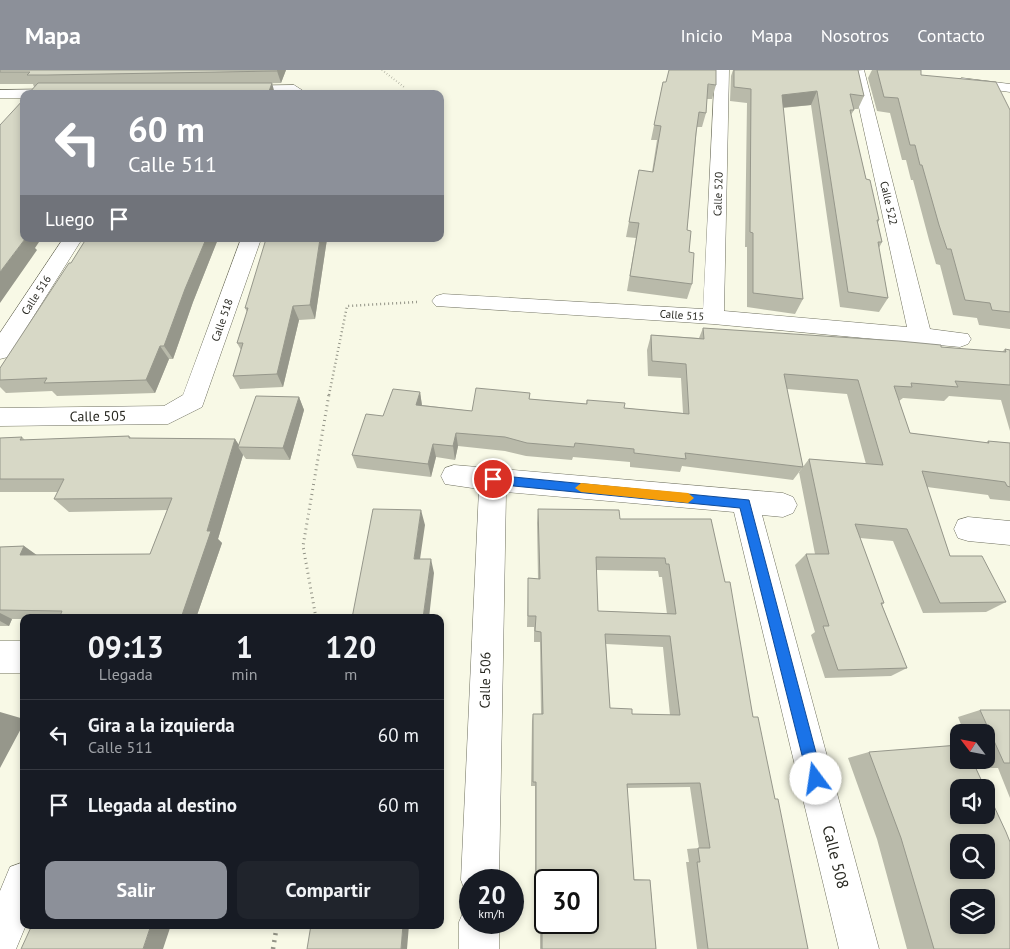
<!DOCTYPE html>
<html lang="es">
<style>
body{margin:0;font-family:"PT Sans",sans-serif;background:#20242c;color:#f1f3f6;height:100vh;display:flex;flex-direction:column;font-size:19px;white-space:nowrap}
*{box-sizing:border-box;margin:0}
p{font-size:16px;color:#9ea1a6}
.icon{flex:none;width:28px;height:28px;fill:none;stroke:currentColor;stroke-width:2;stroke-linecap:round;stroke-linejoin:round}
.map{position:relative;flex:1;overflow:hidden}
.panel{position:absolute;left:20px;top:544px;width:424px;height:315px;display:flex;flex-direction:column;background:#171b24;border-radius:10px;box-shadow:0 2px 8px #0003}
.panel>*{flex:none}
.top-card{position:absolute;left:20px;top:20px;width:424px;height:152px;border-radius:10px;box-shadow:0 2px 8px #0003;background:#8c9099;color:#fff;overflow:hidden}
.needle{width:32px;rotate:302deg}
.controls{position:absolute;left:950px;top:654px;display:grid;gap:10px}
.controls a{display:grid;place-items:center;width:45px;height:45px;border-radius:10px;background:#171b24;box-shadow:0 2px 8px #0003;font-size:25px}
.speed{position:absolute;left:459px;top:799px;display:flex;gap:10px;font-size:25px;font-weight:700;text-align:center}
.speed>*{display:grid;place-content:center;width:65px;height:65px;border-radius:50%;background:#171b24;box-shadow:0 2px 8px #0003;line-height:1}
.speed small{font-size:12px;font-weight:400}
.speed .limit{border:2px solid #111;border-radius:8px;background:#fff;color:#111}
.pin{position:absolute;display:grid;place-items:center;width:42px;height:42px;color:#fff;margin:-21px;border:2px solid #fff;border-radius:50%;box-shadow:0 1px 5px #0007}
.me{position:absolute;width:55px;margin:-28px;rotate:346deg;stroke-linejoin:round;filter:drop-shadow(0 0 4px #0008)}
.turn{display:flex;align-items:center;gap:18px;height:105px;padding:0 25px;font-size:22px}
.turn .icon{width:65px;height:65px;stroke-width:2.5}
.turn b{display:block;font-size:35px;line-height:42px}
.then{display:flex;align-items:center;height:48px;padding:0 25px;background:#0003;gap:10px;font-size:19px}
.eta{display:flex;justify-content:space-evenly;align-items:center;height:85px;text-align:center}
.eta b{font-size:30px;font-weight:800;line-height:35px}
.action{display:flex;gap:10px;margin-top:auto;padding:10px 25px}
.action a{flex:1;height:58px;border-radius:10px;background:#8c9099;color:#fff;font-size:20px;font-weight:800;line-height:58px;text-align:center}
.action a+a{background:#20242c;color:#f1f3f6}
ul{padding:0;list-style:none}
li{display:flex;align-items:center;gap:15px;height:70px;padding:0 25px;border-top:1px solid #363941}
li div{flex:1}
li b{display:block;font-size:19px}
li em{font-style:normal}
header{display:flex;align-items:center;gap:30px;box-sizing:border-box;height:70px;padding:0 25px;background:#8c9099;color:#fff}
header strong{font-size:24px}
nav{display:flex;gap:28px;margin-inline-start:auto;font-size:18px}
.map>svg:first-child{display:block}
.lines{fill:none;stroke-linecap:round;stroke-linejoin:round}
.street-casing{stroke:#6f705f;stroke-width:1}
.path-far3{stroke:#929386;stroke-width:2;stroke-dasharray:0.5 2.5;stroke-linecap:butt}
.path-far2{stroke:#929386;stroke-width:2.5;stroke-dasharray:1 3;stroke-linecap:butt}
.path-far1{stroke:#929386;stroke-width:3;stroke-dasharray:1 4;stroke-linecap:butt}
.path{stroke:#929386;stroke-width:4.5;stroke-dasharray:2 5;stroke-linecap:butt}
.street{fill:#fff;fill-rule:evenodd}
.wall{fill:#b9baaa;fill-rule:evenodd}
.shaded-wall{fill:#96978b}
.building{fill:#d7d8c6;stroke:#96978b;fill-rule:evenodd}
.route{fill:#1a73e8;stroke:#114b97}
.slow{fill:#f59e0b}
.labels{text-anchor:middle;stroke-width:4;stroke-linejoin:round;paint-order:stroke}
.far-street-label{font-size:11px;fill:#272720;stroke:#fff}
.street-label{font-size:14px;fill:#272720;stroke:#fff}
.near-street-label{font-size:16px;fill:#272720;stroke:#fff}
</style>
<header>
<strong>Mapa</strong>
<nav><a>Inicio</a><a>Mapa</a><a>Nosotros</a><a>Contacto</a></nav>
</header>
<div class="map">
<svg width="1010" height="879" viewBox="0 0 1010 879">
<rect width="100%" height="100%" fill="#f8f9e6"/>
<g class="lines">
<defs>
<path id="street" d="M715 0H729L724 241 907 257 851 1 864 0 930 259 968 264 971 269 968 274 960 277 713 254 436 236 432 231 436 226 443 224 703 239Z
M962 8 1010 14V22L957 15 955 12Z
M294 15 308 24H233L229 20 236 16Z
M66 19 73 23 24 24V28H0V20Z
M63 169H82L8 287 0 289V263Z
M241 169H261L202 337 168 354 0 356V338L164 336 183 325Z
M454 395 783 423 793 427 797 435 793 443 783 447 762 445 879 879H839L734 442 506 422 499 810H470V825L466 824 461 810 479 419 445 414 441 406 445 398Z
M968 447 1010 451V475L968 471 958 468 954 459 958 450Z
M0 571H24V603H0Z
M24 792V855H26L16 879H0V821L10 797Z
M470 836V852H499V879H459V852L465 838Z"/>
</defs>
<!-- street casing -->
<use href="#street" class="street-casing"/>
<!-- path-far3 -->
<path class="path-far3" d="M382 0 404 17"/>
<!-- path-far2 -->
<path class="path-far2" d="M329 325 347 236 417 232"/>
<!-- path-far1 -->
<path class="path-far1" d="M316 548 303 476 329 324"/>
<!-- path -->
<path class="path" d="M273 879 277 855"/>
<!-- street -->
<use href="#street" class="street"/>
</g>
<!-- wall -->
<path class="wall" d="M0 0H286L281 13 34 17 33 14H0Z
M733 0H858L864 26 858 39H853L854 40 851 45 866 109 879 150 878 153 882 172 879 178 888 228 879 242 840 237 811 35 783 38 803 229 795 244 747 237V177H745L747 33 730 31 731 6Z
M872 0H921V5L1010 40V259L979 255 977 248 953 245 940 195 936 194 929 170 913 110H911L906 90H902L890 43 877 41 868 8Z
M663 12 716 15 712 29H707L706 43 702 57H697L687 160 692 214 687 229 627 221 636 168 626 167 639 100 652 102 657 70H651Z
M86 169H218L193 232 173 289H169L155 323 57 326 52 321 6 323 0 317V298L71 193Z
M327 169 315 249 299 250 283 317 240 319 233 306 241 280 237 273 247 242 245 238Z
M703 258 1002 282 1005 279 1010 280V361L1001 330 949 326 944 331 903 328 899 331 910 363 986 373 988 371 1010 373V431L990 429 988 425 927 417 950 486 1006 532 986 542 923 543 893 471 860 468 884 533 882 535 907 598 891 606 825 608 811 565 815 562 795 495 806 484H815L799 402 809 389 866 394 847 324 787 319 803 397 793 410 682 396 680 402 630 397V392L573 387 572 390 526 386 505 381 458 376 455 390 436 387 431 407 357 398 352 385 383 346 420 322 422 335 472 341 530 323 529 329 586 334 587 330 624 338 683 343 681 308 648 306 647 280 651 265 699 268Z
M299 327 304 340 290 390 246 389 243 385 218 469 222 473 196 548H24V549H12L9 556H0V477L24 476 36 485 150 484 167 440 69 442 54 429 58 422H0V368L22 367 25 370 129 366 131 368 235 369 239 375Z
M538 439 620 449H711L753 647 775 729 808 879H697L686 792H689L687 779 699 778 690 717 627 718 634 809 650 810 656 879H540V803L535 802V716H531L532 651 533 644H541L540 572H534V557H527L528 508 538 509 537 453ZM596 500 658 501 659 507H662L667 544 598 541ZM606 574 663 577 670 645 632 644 610 638Z
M980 640H1010V728L998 698H979L976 690H986V662H964L958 647Z
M869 682 1010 879H907L877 769 848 688Z"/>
<!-- shaded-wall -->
<path class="shaded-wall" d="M278 0H286L281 13 277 1Z
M272 13 275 24H268Z
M817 21 811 35 777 38 782 25Z
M25 169H41L35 178 37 180 0 233V202Z
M206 169H218L193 232 173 289 164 276 185 219Z
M320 169H327L315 249 310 235Z
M293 236 299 250 283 317 277 304Z
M160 276 169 289 155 323 146 310Z
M420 322 422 336 416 335Z
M299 327 304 340 290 390 283 378Z
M456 363 458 376 455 390 453 376Z
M235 369 240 377H238L243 385 218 469 222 473 196 548H181Z
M433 374 436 387 431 407 428 394Z
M421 440 425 455 418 503 414 489Z
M24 476 41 488 20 485Z
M431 489 434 503 429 548H423Z
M0 543 12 549 9 556 0 551Z
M0 642 24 649V653L0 698Z
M151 855H171L163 879H143Z
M403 855H409L407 879H401Z"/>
<!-- building -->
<path class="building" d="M0 0H278L277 1 47 5H27L30 2H0Z
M669 0H716V15L708 14 706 43 699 42 696 63 687 160 691 161 689 182 694 183 692 214 630 206 639 153 629 152 639 100 653 102 661 56 654 55 663 12H666Z
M734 0H858L864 26 850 24 854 40H850L866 109 870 110 879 150H877L882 172H878L888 228 848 222 817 21 782 25 803 229 753 223V163L750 162 751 19 734 17Z
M877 0H921V5L996 12 1010 40V242L992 240 990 233 965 230 951 179H947L939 155 922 95H920L915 75H910L898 28 884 27Z
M38 13H272L268 24H28Z
M24 29V165L23 166H24V169H25L0 202V55Z
M86 169H206L185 219 164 276H160L146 310 44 313 47 308 0 310V298L69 193H71Z
M266 169H320L310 235 293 236 277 304 233 306 243 273H237L248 238H245Z
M703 258 899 271 941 275V277L1006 282 1005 279 1010 280V315L955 311 958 317 911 313 912 317 894 316 910 363 989 373 988 371 1010 373V417L1007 416 1005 412 922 401 950 486H982L1006 532 940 533 907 459 855 454 884 533H881L907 598 838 600 823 556H829L806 484H829L809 389 883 395 858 310 784 304 803 397 685 383 686 389 634 383V379L575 373 574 377 527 373 505 367 456 363 453 376 433 374 428 394 352 385 366 344 383 346 393 319 420 322 416 335 472 341 476 318 530 323 529 329 587 334V330L625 333 624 338 689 344 686 294 652 291 651 265 704 269Z
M256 326 299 327 283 378 238 377Z
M129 366V368L235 369 207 461H211L181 548H124L60 546 62 541 0 540V477L24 476 20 485 150 484 172 428 54 429 64 409H0V368L22 367 20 370Z
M373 439 421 440 414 489H431L423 548H352Z
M538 439 619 440 620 449H711L725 512H730L753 647H758L775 729H778L808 879H708L697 792H700L698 778H710L700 713 627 714 634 810H650L656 879H542V803H536V712H533V644H543L541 562 535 561 536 546H528V508L540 509ZM596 487 665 488 666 494H669L676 544 598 541ZM605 564 670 566 680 645 632 644V639L610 638ZM545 810H588V852H545Z
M980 640H1010V693H1004Z
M959 675V690H972L985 718H959V745H986V719L1006 762 1010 772V879H934L901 768 869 682ZM959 772H986V800H959ZM959 828H986V855H959Z
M32 855H151L143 879H21Z
M311 855H403L401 879H307Z"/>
<!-- route -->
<path class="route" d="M493 405 749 430 823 709 821 715 816 717 811 715 808 709 740 438 493 414 487 409Z"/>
<!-- slow -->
<path class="slow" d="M581 413 688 423 694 428 688 433 581 422 575 418Z"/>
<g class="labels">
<!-- far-street labels -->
<g class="far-street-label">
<text transform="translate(718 124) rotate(-88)" y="4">Calle 520</text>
<text transform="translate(889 133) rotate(77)" y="4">Calle 522</text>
<text transform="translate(36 225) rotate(-57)" y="4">Calle 516</text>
<text transform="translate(682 245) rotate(4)" y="4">Calle 515</text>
<text transform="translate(222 250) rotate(-71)" y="4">Calle 518</text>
</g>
<!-- street labels -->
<g class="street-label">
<text transform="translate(98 346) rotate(-1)" y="5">Calle 505</text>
<text transform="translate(485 610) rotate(-89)" y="5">Calle 506</text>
</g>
<!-- near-street labels -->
<g class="near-street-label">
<text transform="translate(836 787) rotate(76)" y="6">Calle 508</text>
</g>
</g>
</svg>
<div class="controls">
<a><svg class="needle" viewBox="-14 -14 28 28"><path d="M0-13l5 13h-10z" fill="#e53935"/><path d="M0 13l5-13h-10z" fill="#9ea1a6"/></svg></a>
<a><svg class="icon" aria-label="sound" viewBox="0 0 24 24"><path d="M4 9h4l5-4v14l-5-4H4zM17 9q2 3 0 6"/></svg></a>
<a><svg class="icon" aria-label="search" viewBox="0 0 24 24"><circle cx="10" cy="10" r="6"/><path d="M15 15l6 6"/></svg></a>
<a><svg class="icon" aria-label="layers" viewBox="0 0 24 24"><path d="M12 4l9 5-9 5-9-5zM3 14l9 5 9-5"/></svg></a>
</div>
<div class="speed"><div>20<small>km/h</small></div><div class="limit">30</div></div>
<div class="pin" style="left:493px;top:409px;background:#d93025"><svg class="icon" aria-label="arrive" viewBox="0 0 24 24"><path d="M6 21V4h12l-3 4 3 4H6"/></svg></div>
<svg class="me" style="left:816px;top:709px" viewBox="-20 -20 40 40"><circle r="19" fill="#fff"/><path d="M0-13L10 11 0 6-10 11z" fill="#1a73e8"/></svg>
<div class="top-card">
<div class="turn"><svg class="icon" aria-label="left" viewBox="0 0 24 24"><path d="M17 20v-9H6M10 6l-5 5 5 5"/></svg><div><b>60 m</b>Calle 511</div></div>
<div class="then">Luego<svg class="icon" aria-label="arrive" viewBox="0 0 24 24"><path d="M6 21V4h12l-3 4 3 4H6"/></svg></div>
</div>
<section class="panel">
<div class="eta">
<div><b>09:13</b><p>Llegada</p></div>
<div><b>1</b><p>min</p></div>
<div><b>120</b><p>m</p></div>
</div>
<ul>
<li><svg class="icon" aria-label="left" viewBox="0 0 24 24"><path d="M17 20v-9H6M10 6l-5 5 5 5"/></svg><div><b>Gira a la izquierda</b><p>Calle 511</p></div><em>60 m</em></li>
<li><svg class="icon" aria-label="arrive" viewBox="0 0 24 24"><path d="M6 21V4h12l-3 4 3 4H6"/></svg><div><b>Llegada al destino</b></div><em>60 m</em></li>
</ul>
<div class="action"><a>Salir</a><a>Compartir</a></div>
</section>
</div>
